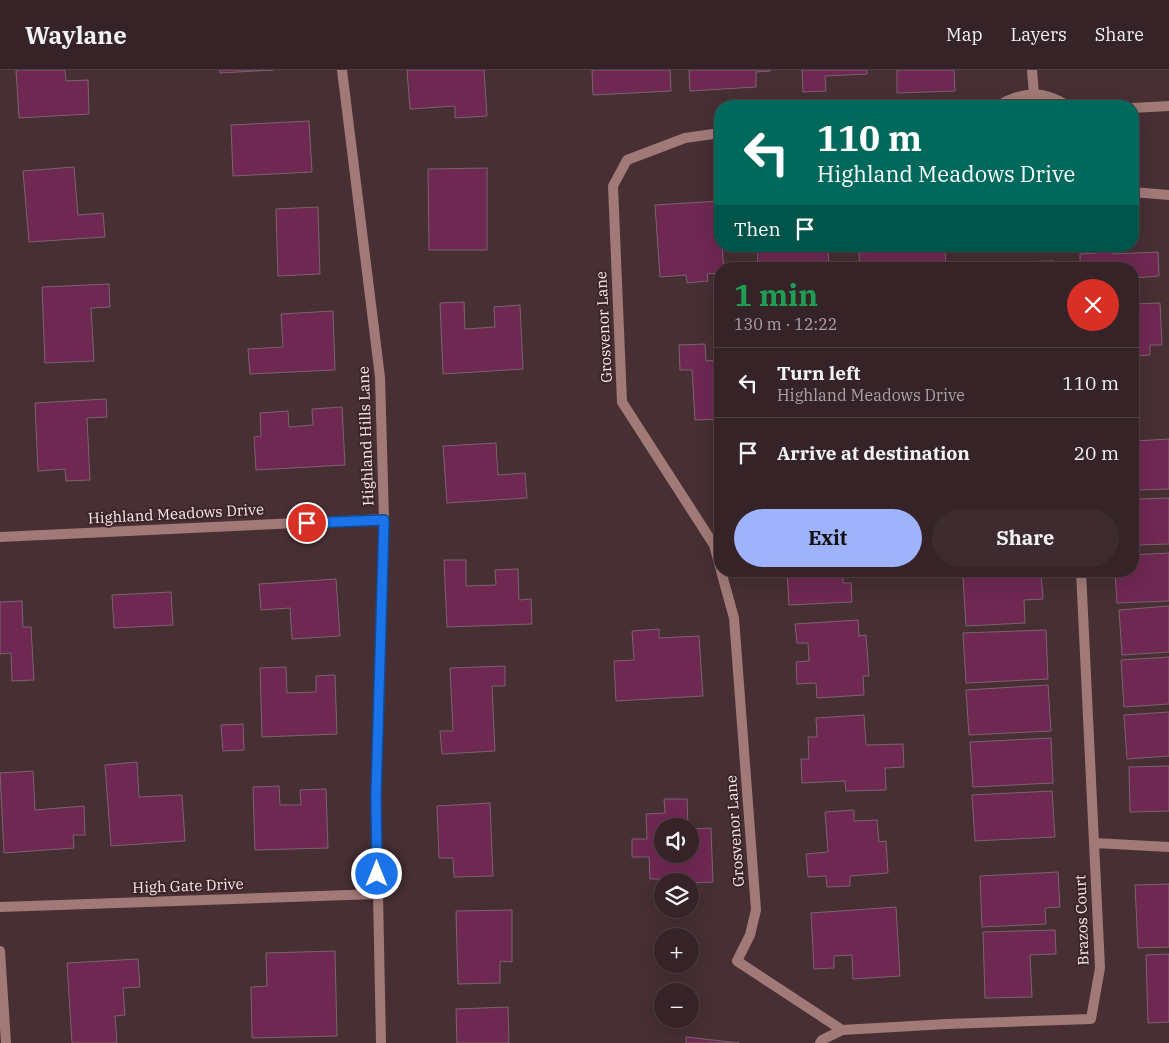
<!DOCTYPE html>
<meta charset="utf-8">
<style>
body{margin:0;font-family:"IBM Plex Serif",serif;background:#3d2b2f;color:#f1f3f6;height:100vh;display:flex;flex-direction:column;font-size:19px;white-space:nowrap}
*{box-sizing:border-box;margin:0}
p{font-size:16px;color:#aaa4a7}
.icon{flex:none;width:28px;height:28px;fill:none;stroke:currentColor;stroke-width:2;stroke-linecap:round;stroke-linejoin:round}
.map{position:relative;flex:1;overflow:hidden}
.side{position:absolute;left:714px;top:192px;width:425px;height:315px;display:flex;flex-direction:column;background:#352327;border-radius:20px;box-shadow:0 5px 20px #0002,0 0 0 1px #4f4044}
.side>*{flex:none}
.guide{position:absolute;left:714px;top:30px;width:425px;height:152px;border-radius:20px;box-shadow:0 5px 20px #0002,0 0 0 1px #4f4044;background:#00695c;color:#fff;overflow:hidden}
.fabs{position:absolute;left:654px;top:748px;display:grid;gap:10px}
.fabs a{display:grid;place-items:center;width:45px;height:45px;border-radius:50%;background:#352327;box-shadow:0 5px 20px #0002,0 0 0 1px #4f4044;font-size:25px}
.pin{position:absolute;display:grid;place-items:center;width:42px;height:42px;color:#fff;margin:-21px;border:2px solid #fff;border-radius:50%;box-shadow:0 1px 5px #0007}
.me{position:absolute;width:55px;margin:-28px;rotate:0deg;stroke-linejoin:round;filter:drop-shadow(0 0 4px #0008)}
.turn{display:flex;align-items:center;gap:18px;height:105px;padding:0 20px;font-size:22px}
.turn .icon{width:65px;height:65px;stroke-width:2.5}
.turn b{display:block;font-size:35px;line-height:42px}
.then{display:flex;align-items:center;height:48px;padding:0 20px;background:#0003;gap:10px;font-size:19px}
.round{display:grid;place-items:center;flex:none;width:52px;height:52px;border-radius:26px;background:#3d2b2f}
.head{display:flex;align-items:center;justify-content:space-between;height:85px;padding:0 20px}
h1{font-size:30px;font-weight:700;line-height:38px;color:#1e9e55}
.primary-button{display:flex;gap:10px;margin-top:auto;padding:10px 20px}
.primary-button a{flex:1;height:58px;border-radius:30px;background:#9fb3fd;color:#111;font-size:20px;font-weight:700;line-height:58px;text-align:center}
.primary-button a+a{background:#3d2b2f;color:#f1f3f6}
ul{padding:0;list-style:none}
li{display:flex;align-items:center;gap:15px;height:70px;padding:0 20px;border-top:1px solid #4f4044}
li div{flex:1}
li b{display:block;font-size:19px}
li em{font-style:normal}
header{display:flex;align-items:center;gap:30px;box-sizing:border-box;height:70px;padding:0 25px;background:#352327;border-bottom:1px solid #4f4044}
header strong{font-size:24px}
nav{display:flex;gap:28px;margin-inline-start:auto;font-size:18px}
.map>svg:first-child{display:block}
.building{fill:#6f2852;stroke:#7b636f}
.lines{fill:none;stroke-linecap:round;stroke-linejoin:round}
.street{stroke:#a17a77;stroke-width:10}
.route-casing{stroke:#114b97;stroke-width:12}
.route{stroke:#1a73e8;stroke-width:9}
.labels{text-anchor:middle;stroke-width:4;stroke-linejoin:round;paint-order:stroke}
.street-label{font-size:15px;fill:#fcebee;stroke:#3c252a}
</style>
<header>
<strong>Waylane</strong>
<nav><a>Map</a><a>Layers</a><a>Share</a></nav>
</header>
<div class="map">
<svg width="1169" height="973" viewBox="0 0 1169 973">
<rect width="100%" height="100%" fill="#472f34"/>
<!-- building -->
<path class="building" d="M16 0H65L66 11 88 10 89 44 19 48Z
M220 0H273L220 3Z
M407 0H484L487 46 455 48V36L410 39Z
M592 0H670L671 21 593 25Z
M689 0H770V1L756 2V17L690 21Z
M802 0H867V4L825 6 826 21 803 22Z
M897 0H954L955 21 897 23Z
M309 51 312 102 233 106 231 55Z
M74 97 78 145 103 143 105 167 29 172 23 101Z
M487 98V180H429L428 99Z
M720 131V176H722L724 199H720V203L707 204 708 211 687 213 686 205 660 207 655 135Z
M318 137 320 204 278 206 276 139Z
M757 176H828L829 199H758Z
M875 176H945L946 199H860L859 183 875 182Z
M1096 176H1111L1112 184 1158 182 1159 206 1134 208 1135 234 1160 233 1162 275H1150V285L1132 286V199H1069V194L1080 193V184L1097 183Z
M1054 191V199H984V193Z
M109 214 110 237 91 238 94 291 45 293 42 217Z
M464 232 465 259 495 257 494 237 520 235 523 299 443 304 440 233Z
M333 241 335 300 250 304 248 279 283 277 281 244Z
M705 274 706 291 720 290V349L695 350 692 300H680L679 275Z
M106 329 107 347 87 348 90 410 66 411 65 399 38 401 35 333Z
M342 337 345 395 256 400 254 367 261 366 260 343 288 341 289 357 313 355 312 339Z
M1169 369V419L1138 420 1135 371Z
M496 373 498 405 525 403 527 428 447 433 443 376Z
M1169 428V474L1139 475 1138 429Z
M1169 483V531L1117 533 1115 501H1132V485Z
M444 490H466V516L496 515 495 500 518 499 519 530 531 529 532 554 447 557Z
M787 501H843V513H851L852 532 789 535Z
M1041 503 1043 529 1024 530 1025 553 966 556 963 507Z
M336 509 340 566 292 569 290 538 261 540 259 514Z
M171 522 173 555 114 558 112 525Z
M22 531 23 557H31L34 610 12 611 11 583 0 584V532Z
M1169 536V582L1122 585 1119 540Z
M858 550 859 566 866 565 869 606H863L864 625 817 628 816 613 797 614 796 592 809 591 808 573H797L795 554Z
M659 559V568L699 566 703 626 616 631 614 591 634 590 632 561Z
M1046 560 1048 609 966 613 963 563Z
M1169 587V634L1124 637 1121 590Z
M505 596V616H492L495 681 442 684 440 661H453L450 598Z
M286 597 287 623 316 622V606L335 605 337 664 262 667 260 598Z
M1048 615 1051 661 969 665 966 620Z
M1169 642V686L1127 689 1124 645Z
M864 645 866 675 903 674 904 697 885 698 886 720 846 721 845 711 802 713 801 689H809L808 667H817L816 648Z
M243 654 244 680 223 681 221 655Z
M1051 668 1053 713 973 717 970 672Z
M137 692 139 727 182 725 185 771 111 776 105 695Z
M1169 696V741L1130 742 1129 697Z
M33 701 35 740 84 736 85 765H73L74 778 4 783 0 703Z
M279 716 280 735H301L300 720 326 719 328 778 255 780 253 717Z
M1052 721 1055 767 975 771 972 725Z
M664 729H687L688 756H662V784H690V759L711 758 713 812 691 813V827H690V811H668V809H650L649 787H632V769H647L646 744 665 743Z
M490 733 493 806 454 807 453 788H439L437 736Z
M854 740V751L877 750 879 772 886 771 888 803 850 806V816L827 817 826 806 808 807 806 784 828 782 825 742Z
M1058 802 1060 837 1045 838 1046 854 982 857 980 806Z
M1169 814V877L1138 878 1135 815Z
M896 837 900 906 853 909 852 885 834 886V898L814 899 811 843Z
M512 840V892L500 891V913L458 914 456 841Z
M1055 860 1056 884 1030 885 1032 927 985 928 983 862Z
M335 881 337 966 252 968 251 917 267 916 266 883Z
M1169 884V952L1148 953 1146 885Z
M138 889 140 917 123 918 125 945 115 946 117 973H72L67 893Z
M508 937 509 973H457L456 939Z
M686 967 739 973H686Z"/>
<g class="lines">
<!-- street -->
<path class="street" d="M342 0 380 307 384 449 376 725 381 973
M1032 0 1034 24
M998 36C1023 21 1043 20 1068 36
M1132 38 1169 36
M720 63 685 68 627 90 613 116 622 332 714 475 720 497
M1132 122 1169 125
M0 467 384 449
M721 501 734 548 756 840 750 865 737 891 842 960
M1094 773 1169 777
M0 837 377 824
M0 881 6 973
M820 973 822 970 842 960 947 954 1091 949 1100 898 1081 501"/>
</g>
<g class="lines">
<defs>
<path id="route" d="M307 453 384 450 376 725 377 804"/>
</defs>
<!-- route casing -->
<use href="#route" class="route-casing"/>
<!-- route -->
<use href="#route" class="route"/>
</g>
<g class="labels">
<!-- street labels -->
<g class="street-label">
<text transform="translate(604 257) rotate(-93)" y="5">Grosvenor Lane</text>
<text transform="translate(366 366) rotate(-92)" y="5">Highland Hills Lane</text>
<text transform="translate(176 444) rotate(-3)" y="5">Highland Meadows Drive</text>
<text transform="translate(735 761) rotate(-94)" y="5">Grosvenor Lane</text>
<text transform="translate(188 816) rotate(-2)" y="5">High Gate Drive</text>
<text transform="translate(1082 850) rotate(-92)" y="5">Brazos Court</text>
</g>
</g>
</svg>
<div class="fabs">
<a><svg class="icon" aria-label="sound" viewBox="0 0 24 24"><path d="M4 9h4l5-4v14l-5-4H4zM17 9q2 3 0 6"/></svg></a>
<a><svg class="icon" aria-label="layers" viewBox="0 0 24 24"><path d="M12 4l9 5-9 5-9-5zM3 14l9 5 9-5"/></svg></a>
<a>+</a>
<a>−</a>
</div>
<div class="pin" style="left:307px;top:453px;background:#d93025"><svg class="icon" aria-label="arrive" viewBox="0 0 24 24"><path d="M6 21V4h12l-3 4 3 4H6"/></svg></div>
<svg class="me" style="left:377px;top:804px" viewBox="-20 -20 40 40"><circle r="17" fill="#1a73e8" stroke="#fff" stroke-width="3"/><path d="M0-11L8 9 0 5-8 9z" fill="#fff"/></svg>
<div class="guide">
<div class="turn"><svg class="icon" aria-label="left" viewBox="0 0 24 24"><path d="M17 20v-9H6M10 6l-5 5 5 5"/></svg><div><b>110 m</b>Highland Meadows Drive</div></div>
<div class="then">Then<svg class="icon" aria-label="arrive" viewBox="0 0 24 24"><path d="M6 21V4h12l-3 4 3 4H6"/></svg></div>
</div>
<section class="side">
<div class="head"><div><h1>1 min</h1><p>130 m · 12:22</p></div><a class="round" style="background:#d93025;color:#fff"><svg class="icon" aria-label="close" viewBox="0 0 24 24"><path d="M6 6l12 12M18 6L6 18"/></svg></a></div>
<ul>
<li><svg class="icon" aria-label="left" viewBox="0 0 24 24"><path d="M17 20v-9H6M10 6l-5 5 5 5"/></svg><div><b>Turn left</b><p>Highland Meadows Drive</p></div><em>110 m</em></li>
<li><svg class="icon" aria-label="arrive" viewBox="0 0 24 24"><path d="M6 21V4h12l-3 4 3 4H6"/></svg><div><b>Arrive at destination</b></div><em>20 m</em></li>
</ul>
<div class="primary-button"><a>Exit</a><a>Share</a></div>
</section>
</div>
